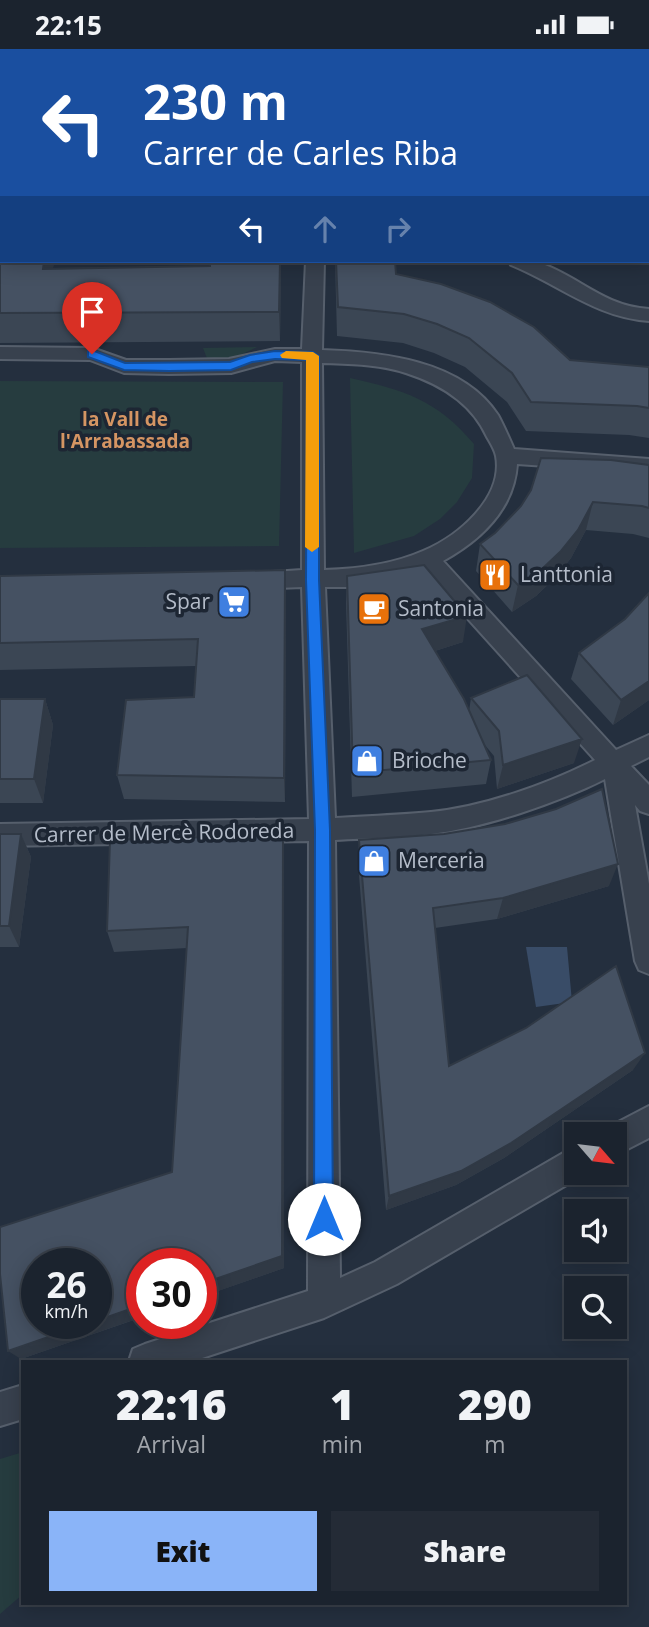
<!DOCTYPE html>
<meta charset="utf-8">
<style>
body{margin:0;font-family:"Open Sans",sans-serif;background:#242b36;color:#f1f3f6;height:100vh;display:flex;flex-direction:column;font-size:26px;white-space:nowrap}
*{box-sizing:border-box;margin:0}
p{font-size:23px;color:#a0a4aa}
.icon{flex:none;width:38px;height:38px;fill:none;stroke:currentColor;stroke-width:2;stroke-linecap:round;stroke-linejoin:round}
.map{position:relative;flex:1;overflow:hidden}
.side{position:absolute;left:21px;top:1311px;width:606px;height:245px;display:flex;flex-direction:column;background:#1b232e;border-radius:0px;box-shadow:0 4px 18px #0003,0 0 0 2px #39404a}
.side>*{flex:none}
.top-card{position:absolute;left:0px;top:0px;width:649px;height:214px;box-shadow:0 4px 18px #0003,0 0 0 2px #39404a;background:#1a4fa0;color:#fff;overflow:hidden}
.needle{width:46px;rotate:118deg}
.tools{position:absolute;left:564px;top:1073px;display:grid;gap:14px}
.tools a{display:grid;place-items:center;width:63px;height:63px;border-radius:0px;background:#1b232e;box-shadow:0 4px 18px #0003,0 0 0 2px #39404a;font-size:35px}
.speed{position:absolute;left:21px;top:1199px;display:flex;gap:14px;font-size:35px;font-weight:700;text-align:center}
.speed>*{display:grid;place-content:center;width:91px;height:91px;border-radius:50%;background:#1b232e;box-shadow:0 4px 18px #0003,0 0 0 2px #39404a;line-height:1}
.speed small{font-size:18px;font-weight:400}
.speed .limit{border:10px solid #d22;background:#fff;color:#111}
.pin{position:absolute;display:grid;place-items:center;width:60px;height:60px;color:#fff;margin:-72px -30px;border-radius:50% 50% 50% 0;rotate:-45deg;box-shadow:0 0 7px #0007}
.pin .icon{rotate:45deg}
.me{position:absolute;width:77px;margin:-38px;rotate:0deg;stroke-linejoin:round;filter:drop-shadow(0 0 5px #0008)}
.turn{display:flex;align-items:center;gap:24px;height:147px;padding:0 28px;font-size:32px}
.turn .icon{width:91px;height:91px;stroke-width:2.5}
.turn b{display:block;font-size:49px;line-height:60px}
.lanes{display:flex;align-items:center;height:66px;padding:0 28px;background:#0003;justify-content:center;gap:35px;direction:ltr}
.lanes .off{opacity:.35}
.eta{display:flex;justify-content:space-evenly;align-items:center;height:119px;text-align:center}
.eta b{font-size:42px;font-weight:800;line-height:49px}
.action{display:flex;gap:14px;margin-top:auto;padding:14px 28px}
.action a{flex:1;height:80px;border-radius:0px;background:#8ab4f8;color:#111;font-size:28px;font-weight:800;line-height:80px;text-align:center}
.action a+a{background:#242b36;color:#f1f3f6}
.status{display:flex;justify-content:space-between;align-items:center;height:49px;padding:0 35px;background:#1b232e;direction:ltr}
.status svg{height:19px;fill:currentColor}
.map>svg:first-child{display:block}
.green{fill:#263c3f}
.water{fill:#394c67}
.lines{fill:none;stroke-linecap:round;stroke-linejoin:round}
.minor-casing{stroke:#565f6c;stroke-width:4}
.minor{fill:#38414e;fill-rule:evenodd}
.wall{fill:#3b4654}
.shaded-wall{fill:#303945}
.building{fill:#455162;stroke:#303945;stroke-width:2}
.route{fill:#1a73e8;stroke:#114b97;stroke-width:2}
.slow{fill:#f59e0b}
.labels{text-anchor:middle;stroke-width:7;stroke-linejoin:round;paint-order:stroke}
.far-neighbourhood-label{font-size:19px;font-weight:bold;fill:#d59563;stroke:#1d2633}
.poi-label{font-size:21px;fill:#b4bcc9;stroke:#1d2633;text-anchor:start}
.street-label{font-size:21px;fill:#b4bcc9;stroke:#1d2633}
</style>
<div class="status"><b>22:15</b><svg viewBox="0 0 49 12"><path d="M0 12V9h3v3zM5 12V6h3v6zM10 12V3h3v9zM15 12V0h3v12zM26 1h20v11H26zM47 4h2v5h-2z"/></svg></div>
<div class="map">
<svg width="649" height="1578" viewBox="0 0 649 1578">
<rect width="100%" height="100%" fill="#242f3e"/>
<!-- green -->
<path class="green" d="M257 298 232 310 208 312 203 299Z
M350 329C404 341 437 351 474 395L472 429 457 453 440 470 414 487 354 504Z
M0 332 283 333 279 497 0 499Z
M23 1403V1545L0 1565V1410Z"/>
<!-- water -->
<path class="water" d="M526 898H567L572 953 536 958Z"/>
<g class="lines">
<defs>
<path id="minor" d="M11 0H27L10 2Z
M302 0H318V2H302Z
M0 62H2L0 80Z
M306 212H324L322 301C382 303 462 311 498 366 504 377 509 389 514 400L649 410V424L517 415C514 460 481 491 443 512L616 701 649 686V708L631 717 649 736V765L640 762 635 756 649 835V925L639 921 635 912 605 730C560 753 481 780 431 785 400 789 367 789 335 791L340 1229 375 1213 565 1103 576 1099V1124H587L397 1235 324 1269 193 1312H129L133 1300 145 1295 308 1242 309 792 0 797V775L309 770 302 538 251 540 243 537 240 531 243 525 302 521V313L275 312 231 324 169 325 124 324 90 311 0 310V298L92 299 126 311H169L229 310 275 300H302ZM322 314C350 315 379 315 406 324 440 335 472 354 487 388 490 393 495 401 496 407 504 449 457 488 423 502 394 515 356 520 324 521ZM423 520 595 711C548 735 483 758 431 763 399 766 367 767 335 769L325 538H352Z
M509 212C518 212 528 210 537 213 578 226 602 257 649 260V272C597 269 558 235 511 216Z
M649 1057V1089L614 1107V1085H602L603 1081Z
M23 1336V1370L0 1377V1343Z"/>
</defs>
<!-- minor casing -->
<use href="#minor" class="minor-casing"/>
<!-- minor -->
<use href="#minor" class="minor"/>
</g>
<!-- wall -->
<path class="wall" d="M33 0H91V2H34Z
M2 91V212H54L53 219 210 217 281 212 280 292 0 294V97Z
M335 212H395L396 225 570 311 649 318V389L629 386 526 382 507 353 465 318 434 304 403 294 337 287Z
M649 416V489L633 485 586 481 571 509 555 529 536 547 512 563 476 522 480 495Z
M285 521 286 549 285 753 124 750 117 726 194 648 196 617 0 621V527Z
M347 527 463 593 435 602 469 662 471 649 574 714 497 740 494 707 484 695 491 711 486 735 352 748 346 554Z
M649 544V651L613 676 571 630 579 604 625 570Z
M0 650H45L53 676 43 754H0Z
M0 785H21L31 808 19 898H0Z
M359 791 609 837 497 870 435 879 449 1017 633 1021 504 1109 456 1136 386 1161 358 814Z
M284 808V1219L21 1310 172 1123 187 899 114 903 107 882Z"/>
<!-- shaded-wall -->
<path class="shaded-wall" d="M44 212H54L49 249 43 220Z
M280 212H281L280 292 279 263Z
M593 453 586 481 571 509 555 529 536 547 512 563 518 536Z
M285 521 286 549 285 753 284 729Z
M467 567 463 593 419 607 422 580Z
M649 632V651L613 676 621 651Z
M45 650 53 676 43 754 34 730Z
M582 690 574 714 497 740 503 716Z
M21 785 31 808 19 898 9 877Z
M283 786 284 808V1219L201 1248V1235Z
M618 815 609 837 497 870 503 849Z
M645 1004 633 1021 504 1109 456 1136 386 1161 389 1147Z
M142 1256V1268L21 1310 8 1302 89 1274H96V1272Z"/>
<!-- building -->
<path class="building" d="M229 0H284V2H229Z
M328 0H381V2H328Z
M468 0H496L515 2H467Z
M648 22 649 23V34H648Z
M2 91V151H0V97Z
M0 180H2V212H44L43 220 210 217V212H280L279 263 0 264Z
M336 212H395L396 225 441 235 490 253 534 278 570 311 649 318V359L637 357 531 353 512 324 469 289 437 275 404 265 338 258Z
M541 409 611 411 649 416V459L642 457 593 453 578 481 561 502 542 520 518 536 480 495 495 484 521 457 531 441Z
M424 516 467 567 422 580 464 650 491 711 353 724 347 527Z
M285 521 284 729 117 726 126 651 194 648 198 590 0 594V527Z
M649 544V632L621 651 579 604 625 570Z
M527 626 582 690 503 716 499 682 471 649Z
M0 650H45L34 730H0Z
M602 740 618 815 503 849 433 859 449 1017 526 979 616 917 645 1004 511 1094 461 1122 389 1147 359 791 444 785 505 775 556 760Z
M0 785H21L9 877H0Z
M283 786 282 1207 201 1235V1214H142V1256L96 1272V1214H37V1274H89L8 1302 0 1225V1178L172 1123 188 878 107 882 110 791Z"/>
<!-- route -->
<path class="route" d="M92 301 125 314 230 313 250 306 275 302 313 303 319 307V531L330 781 333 1170 330 1177 324 1180 317 1177 314 1170 315 781 306 531 307 311 275 310 252 313 231 321 169 322 124 321 88 308V302Z"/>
<!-- slow -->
<path class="slow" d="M286 302 313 303 319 307V498L312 503 305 498 306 311 282 309 280 306Z"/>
<!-- icons -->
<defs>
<symbol id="restaurant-square" viewBox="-11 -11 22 22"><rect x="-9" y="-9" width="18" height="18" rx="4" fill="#e8710a" stroke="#1d2633"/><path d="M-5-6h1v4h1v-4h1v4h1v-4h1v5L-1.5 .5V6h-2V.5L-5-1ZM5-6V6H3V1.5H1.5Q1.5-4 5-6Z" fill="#fff"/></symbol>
<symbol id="supermarket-square" viewBox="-11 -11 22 22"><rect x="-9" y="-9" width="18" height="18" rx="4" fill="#3f7fe0" stroke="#1d2633"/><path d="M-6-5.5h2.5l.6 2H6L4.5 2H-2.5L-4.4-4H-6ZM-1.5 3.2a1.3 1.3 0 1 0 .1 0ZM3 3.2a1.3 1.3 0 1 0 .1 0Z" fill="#fff"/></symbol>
<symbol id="cafe-square" viewBox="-11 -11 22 22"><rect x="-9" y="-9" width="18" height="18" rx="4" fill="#e8710a" stroke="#1d2633"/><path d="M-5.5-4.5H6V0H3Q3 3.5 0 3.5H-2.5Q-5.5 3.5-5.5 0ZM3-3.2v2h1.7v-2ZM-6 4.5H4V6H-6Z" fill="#fff"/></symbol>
<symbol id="shop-square" viewBox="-11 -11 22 22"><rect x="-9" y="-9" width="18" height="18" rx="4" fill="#3f7fe0" stroke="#1d2633"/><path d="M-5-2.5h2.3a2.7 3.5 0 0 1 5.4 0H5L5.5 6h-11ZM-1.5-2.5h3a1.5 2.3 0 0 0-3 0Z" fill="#fff"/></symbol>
</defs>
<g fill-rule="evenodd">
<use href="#restaurant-square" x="476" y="507" width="38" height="38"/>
<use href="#supermarket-square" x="215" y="534" width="38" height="38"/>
<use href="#cafe-square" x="355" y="541" width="38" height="38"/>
<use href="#shop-square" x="348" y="693" width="38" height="38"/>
<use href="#shop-square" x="355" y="793" width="38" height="38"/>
</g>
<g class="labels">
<!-- far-neighbourhood labels -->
<g class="far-neighbourhood-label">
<text x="125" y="377">la Vall de<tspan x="125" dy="22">l'Arrabassada</tspan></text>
</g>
<!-- poi labels -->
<g class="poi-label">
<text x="520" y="533">Lanttonia</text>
<text x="210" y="560" text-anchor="end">Spar</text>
<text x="398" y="567">Santonia</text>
<text x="392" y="719">Brioche</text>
<text x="398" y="819">Merceria</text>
</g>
<!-- street labels -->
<g class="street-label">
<text transform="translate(164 784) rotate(-1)" y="7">Carrer de Mercè Rodoreda</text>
</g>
</g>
</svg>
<div class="tools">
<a><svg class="needle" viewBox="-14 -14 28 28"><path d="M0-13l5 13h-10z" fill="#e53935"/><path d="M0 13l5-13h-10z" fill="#a0a4aa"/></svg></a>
<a><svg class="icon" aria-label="sound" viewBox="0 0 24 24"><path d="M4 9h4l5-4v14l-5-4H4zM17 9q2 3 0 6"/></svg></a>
<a><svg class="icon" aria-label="search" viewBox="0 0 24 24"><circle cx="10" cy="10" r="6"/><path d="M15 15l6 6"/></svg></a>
</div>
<div class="speed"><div>26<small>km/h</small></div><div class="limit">30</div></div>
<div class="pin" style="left:92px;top:305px;background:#d93025"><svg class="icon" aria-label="arrive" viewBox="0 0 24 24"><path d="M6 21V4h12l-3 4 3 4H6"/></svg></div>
<svg class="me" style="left:324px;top:1170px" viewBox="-20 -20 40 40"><circle r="19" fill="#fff"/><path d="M0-13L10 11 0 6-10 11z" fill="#1a73e8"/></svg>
<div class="top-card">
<div class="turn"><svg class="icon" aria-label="left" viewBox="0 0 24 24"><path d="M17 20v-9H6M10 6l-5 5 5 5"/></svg><div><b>230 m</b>Carrer de Carles Riba</div></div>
<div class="lanes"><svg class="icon" aria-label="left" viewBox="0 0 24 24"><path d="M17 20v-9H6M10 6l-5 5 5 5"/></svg><svg class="icon off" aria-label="ahead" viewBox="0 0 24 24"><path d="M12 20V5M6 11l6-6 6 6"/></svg><svg class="icon off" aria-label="right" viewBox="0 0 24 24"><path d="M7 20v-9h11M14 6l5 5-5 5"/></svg></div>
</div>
<section class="side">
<div class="eta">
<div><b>22:16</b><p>Arrival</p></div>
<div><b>1</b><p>min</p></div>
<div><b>290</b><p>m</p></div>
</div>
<div class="action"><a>Exit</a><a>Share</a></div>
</section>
</div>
